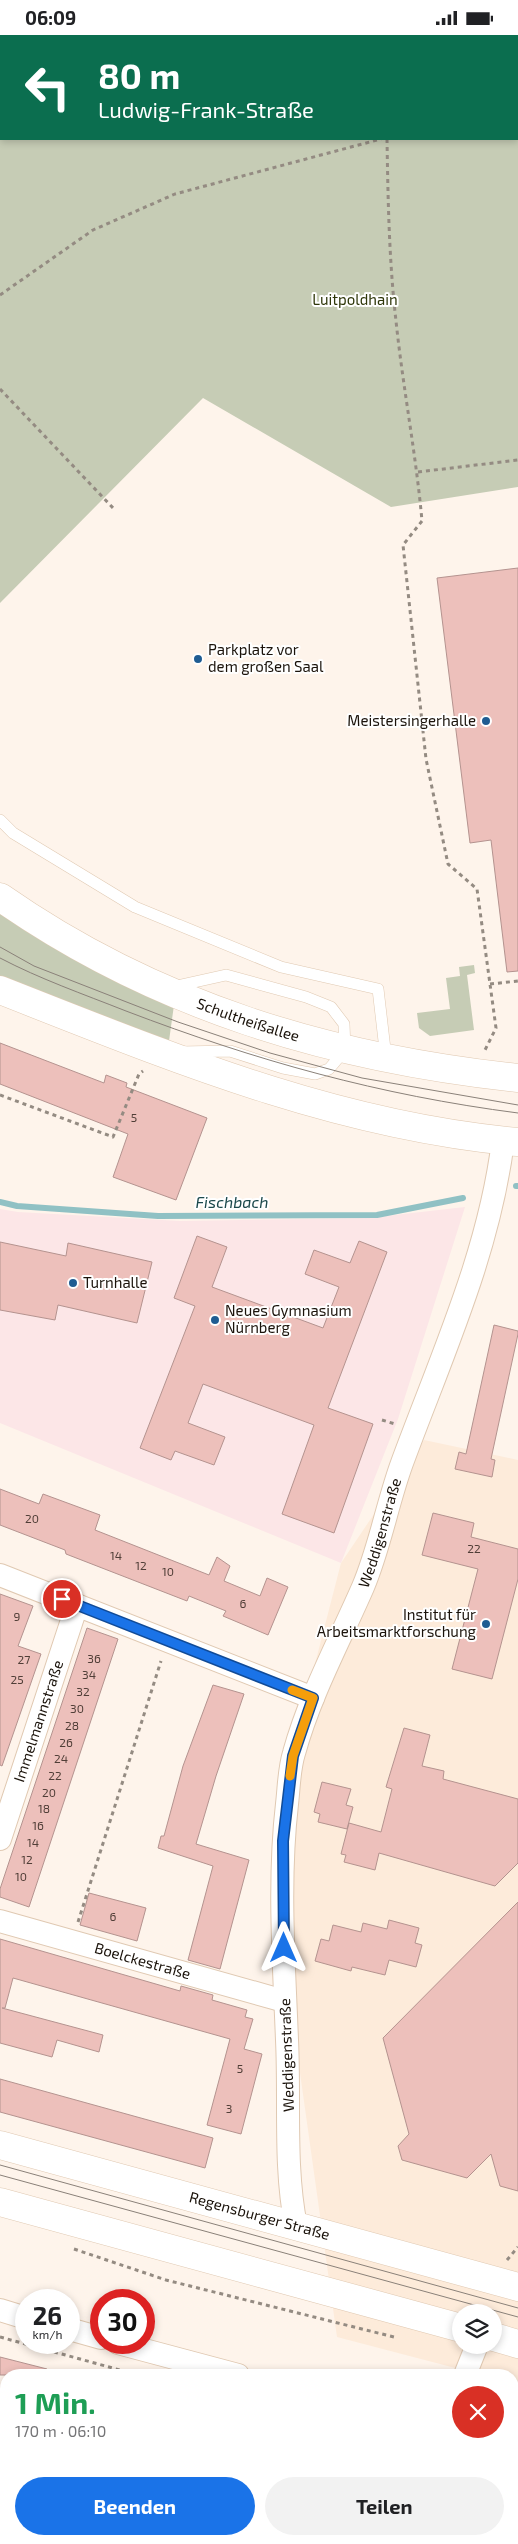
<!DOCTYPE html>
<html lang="de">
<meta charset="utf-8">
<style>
body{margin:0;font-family:"Exo 2",sans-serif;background:#f2f2f2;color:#202124;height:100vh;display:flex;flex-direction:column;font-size:19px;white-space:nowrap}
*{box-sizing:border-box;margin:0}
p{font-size:16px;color:#757577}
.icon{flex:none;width:28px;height:28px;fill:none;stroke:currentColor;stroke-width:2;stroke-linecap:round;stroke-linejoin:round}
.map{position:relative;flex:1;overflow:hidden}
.details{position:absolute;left:0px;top:2334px;width:519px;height:176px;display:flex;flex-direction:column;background:#fff;border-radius:20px 20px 0 0;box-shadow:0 2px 8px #0003}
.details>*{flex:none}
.top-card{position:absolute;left:0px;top:0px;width:519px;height:105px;box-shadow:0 2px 8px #0003;background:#0b6e4f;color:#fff;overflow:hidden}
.controls{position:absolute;left:452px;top:2269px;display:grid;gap:10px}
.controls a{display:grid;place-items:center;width:50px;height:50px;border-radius:50%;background:#fff;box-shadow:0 2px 8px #0003;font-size:25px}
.speed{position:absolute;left:15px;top:2254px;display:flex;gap:10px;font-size:25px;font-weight:700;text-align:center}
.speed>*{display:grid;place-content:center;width:65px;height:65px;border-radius:50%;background:#fff;box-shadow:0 2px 8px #0003;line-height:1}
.speed small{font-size:12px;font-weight:400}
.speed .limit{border:8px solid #d22;background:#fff;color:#111}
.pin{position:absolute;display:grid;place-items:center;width:42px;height:42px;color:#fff;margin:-21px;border:2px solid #fff;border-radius:50%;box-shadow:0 1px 5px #0007}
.me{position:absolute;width:55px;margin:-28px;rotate:0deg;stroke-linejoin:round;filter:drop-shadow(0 0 4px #0008)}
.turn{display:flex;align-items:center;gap:18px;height:105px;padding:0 15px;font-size:22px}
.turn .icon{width:65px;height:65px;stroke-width:2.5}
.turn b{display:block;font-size:35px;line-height:42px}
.round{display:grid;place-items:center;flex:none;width:52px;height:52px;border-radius:26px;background:#f2f2f2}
.overview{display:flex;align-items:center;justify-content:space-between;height:85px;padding:0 15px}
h1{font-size:30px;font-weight:700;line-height:38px;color:#1e9e55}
.cta{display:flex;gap:10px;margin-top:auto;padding:10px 15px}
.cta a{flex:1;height:58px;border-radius:30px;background:#1a73e8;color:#fff;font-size:20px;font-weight:700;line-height:58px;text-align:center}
.cta a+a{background:#f2f2f2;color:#202124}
.status{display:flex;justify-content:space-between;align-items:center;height:35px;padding:0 25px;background:#fff;direction:ltr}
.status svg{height:14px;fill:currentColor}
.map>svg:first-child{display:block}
.built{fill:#fdebda;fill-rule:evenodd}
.education{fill:#fce6e7}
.green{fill:#c6ccb5;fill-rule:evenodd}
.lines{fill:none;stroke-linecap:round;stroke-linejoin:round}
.stream{stroke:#90c1c4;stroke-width:6}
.building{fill:#edc0bb;stroke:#b4938f}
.service-casing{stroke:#e0c9b2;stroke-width:12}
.minor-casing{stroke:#e0c9b2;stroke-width:24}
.secondary-casing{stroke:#e0c9b2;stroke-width:29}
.path{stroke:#948b82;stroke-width:3;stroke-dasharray:4 4;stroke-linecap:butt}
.service{stroke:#fff;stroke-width:11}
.minor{stroke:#fff;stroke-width:22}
.secondary{stroke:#fff;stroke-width:28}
.tram{stroke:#8a8179;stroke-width:1}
.route-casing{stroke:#114b97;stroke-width:12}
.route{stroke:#1a73e8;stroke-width:9}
.slow{stroke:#f59e0b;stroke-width:9}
.poi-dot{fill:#1f5c92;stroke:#fff;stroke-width:2}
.labels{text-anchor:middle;stroke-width:4;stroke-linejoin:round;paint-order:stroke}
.number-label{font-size:12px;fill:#503e37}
.park-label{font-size:15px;fill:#2e3609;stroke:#fff}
.poi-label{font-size:15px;fill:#1b130b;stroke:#fff;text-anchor:start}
.street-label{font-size:15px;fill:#1b130b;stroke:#fff}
.water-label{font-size:16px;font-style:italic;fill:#1c494c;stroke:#fff}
</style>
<div class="status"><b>06:09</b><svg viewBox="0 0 49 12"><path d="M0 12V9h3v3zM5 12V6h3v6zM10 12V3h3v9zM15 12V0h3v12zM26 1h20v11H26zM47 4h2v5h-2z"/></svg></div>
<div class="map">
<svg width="518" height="2509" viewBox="0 0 518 2509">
<rect width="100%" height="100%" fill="#fef4eb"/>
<!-- built -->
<path class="built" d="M424 1405 518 1425V2349L513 2348 512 2340H482L337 2302 294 1995 284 1782 300 1687 341 1528ZM461 2278H494V2310H461Z"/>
<!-- education -->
<path class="education" d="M465 1172 398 1384 341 1528 0 1388V1174L18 1177 180 1186 368 1183Z"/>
<!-- green -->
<path class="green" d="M0 0H518V452L391 472 203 363 0 568ZM1 1H518V104H1Z
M0 871 174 970 169 1006 0 941Z
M474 930 475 938 467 940 474 995 430 1001 419 993 417 978 450 974 446 943 460 941 459 932Z"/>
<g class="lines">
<!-- stream -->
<path class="stream" d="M516 1151H518
M0 1167 17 1171 158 1181 377 1180 463 1163"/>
</g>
<!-- building -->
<path class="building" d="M518 533V936L507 937 491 805 470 808 437 543Z
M0 1008 104 1048 106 1040 127 1048 126 1052 207 1083 176 1165 113 1142 128 1099 0 1049Z
M197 1201 227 1212 212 1252 323 1293 339 1252 305 1239 314 1215 350 1228 359 1206 387 1217 328 1373 373 1389 334 1498 282 1479 314 1390 203 1349 188 1388 225 1402 214 1430 175 1416 171 1425 140 1413 195 1271 174 1263Z
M0 1207 66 1221 68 1208 152 1227 137 1288 58 1270 55 1285 0 1275Z
M494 1290 518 1296V1299L491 1424 495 1425 492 1442 455 1434 459 1417 466 1419Z
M0 1454 39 1469 43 1459 100 1480 95 1495 209 1540 217 1522 230 1531 224 1546 260 1561 267 1543 288 1552 268 1600 223 1581 226 1576 189 1561 187 1566 66 1519 65 1515 0 1490Z
M433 1478 474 1488 471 1502 518 1514V1544L492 1644 452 1634 478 1534 422 1520Z
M0 1559 33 1571 18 1611 41 1619 2 1731 0 1730Z
M87 1593 118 1604 29 1872 0 1862V1854Z
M213 1650 244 1659 216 1741 196 1809 249 1825 220 1934 188 1925 213 1831 158 1813 161 1801H164L183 1731Z
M404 1693 430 1700 422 1731 444 1736 443 1744 518 1764V1828L495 1851 379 1818 375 1835 344 1827 346 1820 341 1819 349 1788 381 1797 392 1754 386 1752Z
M322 1747 351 1754 346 1770 353 1772 347 1794 318 1787 320 1779 314 1777Z
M89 1858 146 1873 137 1906 80 1890Z
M518 1867V2156L500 2151 491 2119 467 2143 402 2125 398 2111 409 2099 383 2003Z
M389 1885 419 1893 415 1908 422 1910 416 1932 389 1925 385 1940 352 1932 351 1936 315 1926 321 1904 329 1906 333 1890 361 1897 363 1888 387 1894Z
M0 1904 180 1956 181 1951 213 1960 212 1965 247 1975 245 1982 253 1984 244 2014 262 2019 241 2099 207 2090 230 2004 13 1943 5 1973H2L103 2000 99 2017 57 2005 52 2022 0 2008Z
M0 2044 213 2103 205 2133 0 2077Z
M0 2322 47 2334 46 2340H0Z"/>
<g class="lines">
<defs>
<path id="service" d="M0 785 13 798 135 872 281 932 378 954 386 1023
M172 952 226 940 306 962 331 972 344 989 345 1015 329 1034 315 1039 283 1033 230 1016 182 1017"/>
<g id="minor">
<path d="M0 1540 313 1663"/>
<path id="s1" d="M0 1804 77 1570"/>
<path id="s2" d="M0 1886 284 1966"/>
<path id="s3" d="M296 2191C284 2131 290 2067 287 2005 284 1927 278 1847 287 1769 289 1752 289 1734 294 1718 310 1660 339 1607 363 1552 380 1512 387 1469 402 1428 441 1322 489 1219 503 1106"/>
<path d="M0 2275 26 2283"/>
<path d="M69 2294 101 2303"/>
<path d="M118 2308 238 2340"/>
<path d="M465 2340 477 2310"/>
</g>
<g id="secondary">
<path id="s4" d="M0 862C156 971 330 1023 518 1043"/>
<path d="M0 955C168 1021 336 1091 518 1107"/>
<path id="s5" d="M0 2110 518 2252"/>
<path d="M0 2167 461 2293"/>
<path d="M494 2302 518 2309"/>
</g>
</defs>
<!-- service casing -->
<use href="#service" class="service-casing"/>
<!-- minor casing -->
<use href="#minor" class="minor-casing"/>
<!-- secondary casing -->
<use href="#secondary" class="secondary-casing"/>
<!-- path -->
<path class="path" d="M393 1V0
M518 22V21
M387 104C388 165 389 225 396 286 403 353 416 419 422 486L403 510 426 724 448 829 477 854 496 993 485 1015
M0 260 93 195 175 159 381 104
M0 354 114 474
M418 437 518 425
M490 949 518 946
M0 1060 113 1102 139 1039 143 1036
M382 1385 395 1389
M78 1887 161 1626
M74 2214 166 2245 394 2302
M507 2225 518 2212
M0 2302 138 2340
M512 2391 518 2393
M441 2504V2509
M60 2509V2504
M312 2509 314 2504"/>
<!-- service -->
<use href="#service" class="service"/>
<!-- minor -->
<use href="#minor" class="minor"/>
<!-- secondary -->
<use href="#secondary" class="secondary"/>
<!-- tram -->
<path class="tram" d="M0 912 34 931 178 987 270 1018 362 1043 518 1070
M0 923C40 944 83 959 126 976 257 1026 379 1060 518 1078
M0 2130 518 2273
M0 2140 518 2282"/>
</g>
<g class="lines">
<defs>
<path id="route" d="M62 1564 313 1663 293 1721 283 1806 284 1913"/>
</defs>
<!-- route casing -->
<use href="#route" class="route-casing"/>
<!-- route -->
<use href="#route" class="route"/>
<!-- slow -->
<path class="slow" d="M290 1741 293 1721 313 1663 292 1655"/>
</g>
<!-- markers -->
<g class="poi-dot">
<circle cx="198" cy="624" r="5"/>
<circle cx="486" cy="686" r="5"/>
<circle cx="73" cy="1248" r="5"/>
<circle cx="215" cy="1285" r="5"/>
<circle cx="486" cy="1589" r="5"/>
</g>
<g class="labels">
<!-- number labels -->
<g class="number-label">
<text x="134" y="1087">5</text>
<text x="32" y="1488">20</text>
<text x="474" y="1518">22</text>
<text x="116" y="1525">14</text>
<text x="141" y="1535">12</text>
<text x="168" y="1541">10</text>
<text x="243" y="1573">6</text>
<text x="17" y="1586">9</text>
<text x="94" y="1628">36</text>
<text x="24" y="1629">27</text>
<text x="89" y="1644">34</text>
<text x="17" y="1649">25</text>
<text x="83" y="1661">32</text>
<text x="77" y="1678">30</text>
<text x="72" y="1695">28</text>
<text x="66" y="1712">26</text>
<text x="61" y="1728">24</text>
<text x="55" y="1745">22</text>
<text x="49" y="1762">20</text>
<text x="44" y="1778">18</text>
<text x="38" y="1795">16</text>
<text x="33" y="1812">14</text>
<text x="27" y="1829">12</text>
<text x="21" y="1846">10</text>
<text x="113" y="1886">6</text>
<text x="240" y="2038">5</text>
<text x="229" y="2078">3</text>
</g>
<!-- park labels -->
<g class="park-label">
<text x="355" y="270">Luitpoldhain</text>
</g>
<!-- poi labels -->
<g class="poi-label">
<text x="208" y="620">Parkplatz vor<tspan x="208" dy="17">dem großen Saal</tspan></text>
<text x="476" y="691" text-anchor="end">Meistersingerhalle</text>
<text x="83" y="1253">Turnhalle</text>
<text x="225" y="1281">Neues Gymnasium<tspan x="225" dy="17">Nürnberg</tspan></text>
<text x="476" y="1585" text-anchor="end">Institut für<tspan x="476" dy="17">Arbeitsmarktforschung</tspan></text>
</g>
<!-- street labels -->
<g class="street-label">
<text dy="5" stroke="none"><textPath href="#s4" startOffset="278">Schultheißallee</textPath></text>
<text dy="5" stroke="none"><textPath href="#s3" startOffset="711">Weddigenstraße</textPath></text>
<text dy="5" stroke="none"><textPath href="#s1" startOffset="124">Immelmannstraße</textPath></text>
<text dy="5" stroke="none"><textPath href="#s2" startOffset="148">Boelckestraße</textPath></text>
<text transform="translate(287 2020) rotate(-92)" y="5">Weddigenstraße</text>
<text dy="5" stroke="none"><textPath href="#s5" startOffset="269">Regensburger Straße</textPath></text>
</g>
<!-- water labels -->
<g class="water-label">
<text x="232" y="1173">Fischbach</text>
</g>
</g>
</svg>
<div class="controls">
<a><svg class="icon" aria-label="layers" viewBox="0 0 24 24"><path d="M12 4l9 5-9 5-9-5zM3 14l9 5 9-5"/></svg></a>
</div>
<div class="speed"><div>26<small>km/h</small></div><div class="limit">30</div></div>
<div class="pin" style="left:62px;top:1564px;background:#d93025"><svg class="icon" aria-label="arrive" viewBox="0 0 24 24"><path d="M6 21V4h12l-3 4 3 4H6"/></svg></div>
<svg class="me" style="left:284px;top:1913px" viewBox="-20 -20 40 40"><path d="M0-17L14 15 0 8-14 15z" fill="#1a73e8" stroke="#fff" stroke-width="4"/></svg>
<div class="top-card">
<div class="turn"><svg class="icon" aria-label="left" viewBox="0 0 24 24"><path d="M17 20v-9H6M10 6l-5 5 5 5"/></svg><div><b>80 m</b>Ludwig-Frank-Straße</div></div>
</div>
<section class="details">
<div class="overview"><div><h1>1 Min.</h1><p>170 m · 06:10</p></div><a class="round" style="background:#d93025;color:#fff"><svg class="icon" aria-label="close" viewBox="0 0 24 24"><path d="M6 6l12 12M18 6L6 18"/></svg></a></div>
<div class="cta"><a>Beenden</a><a>Teilen</a></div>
</section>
</div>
